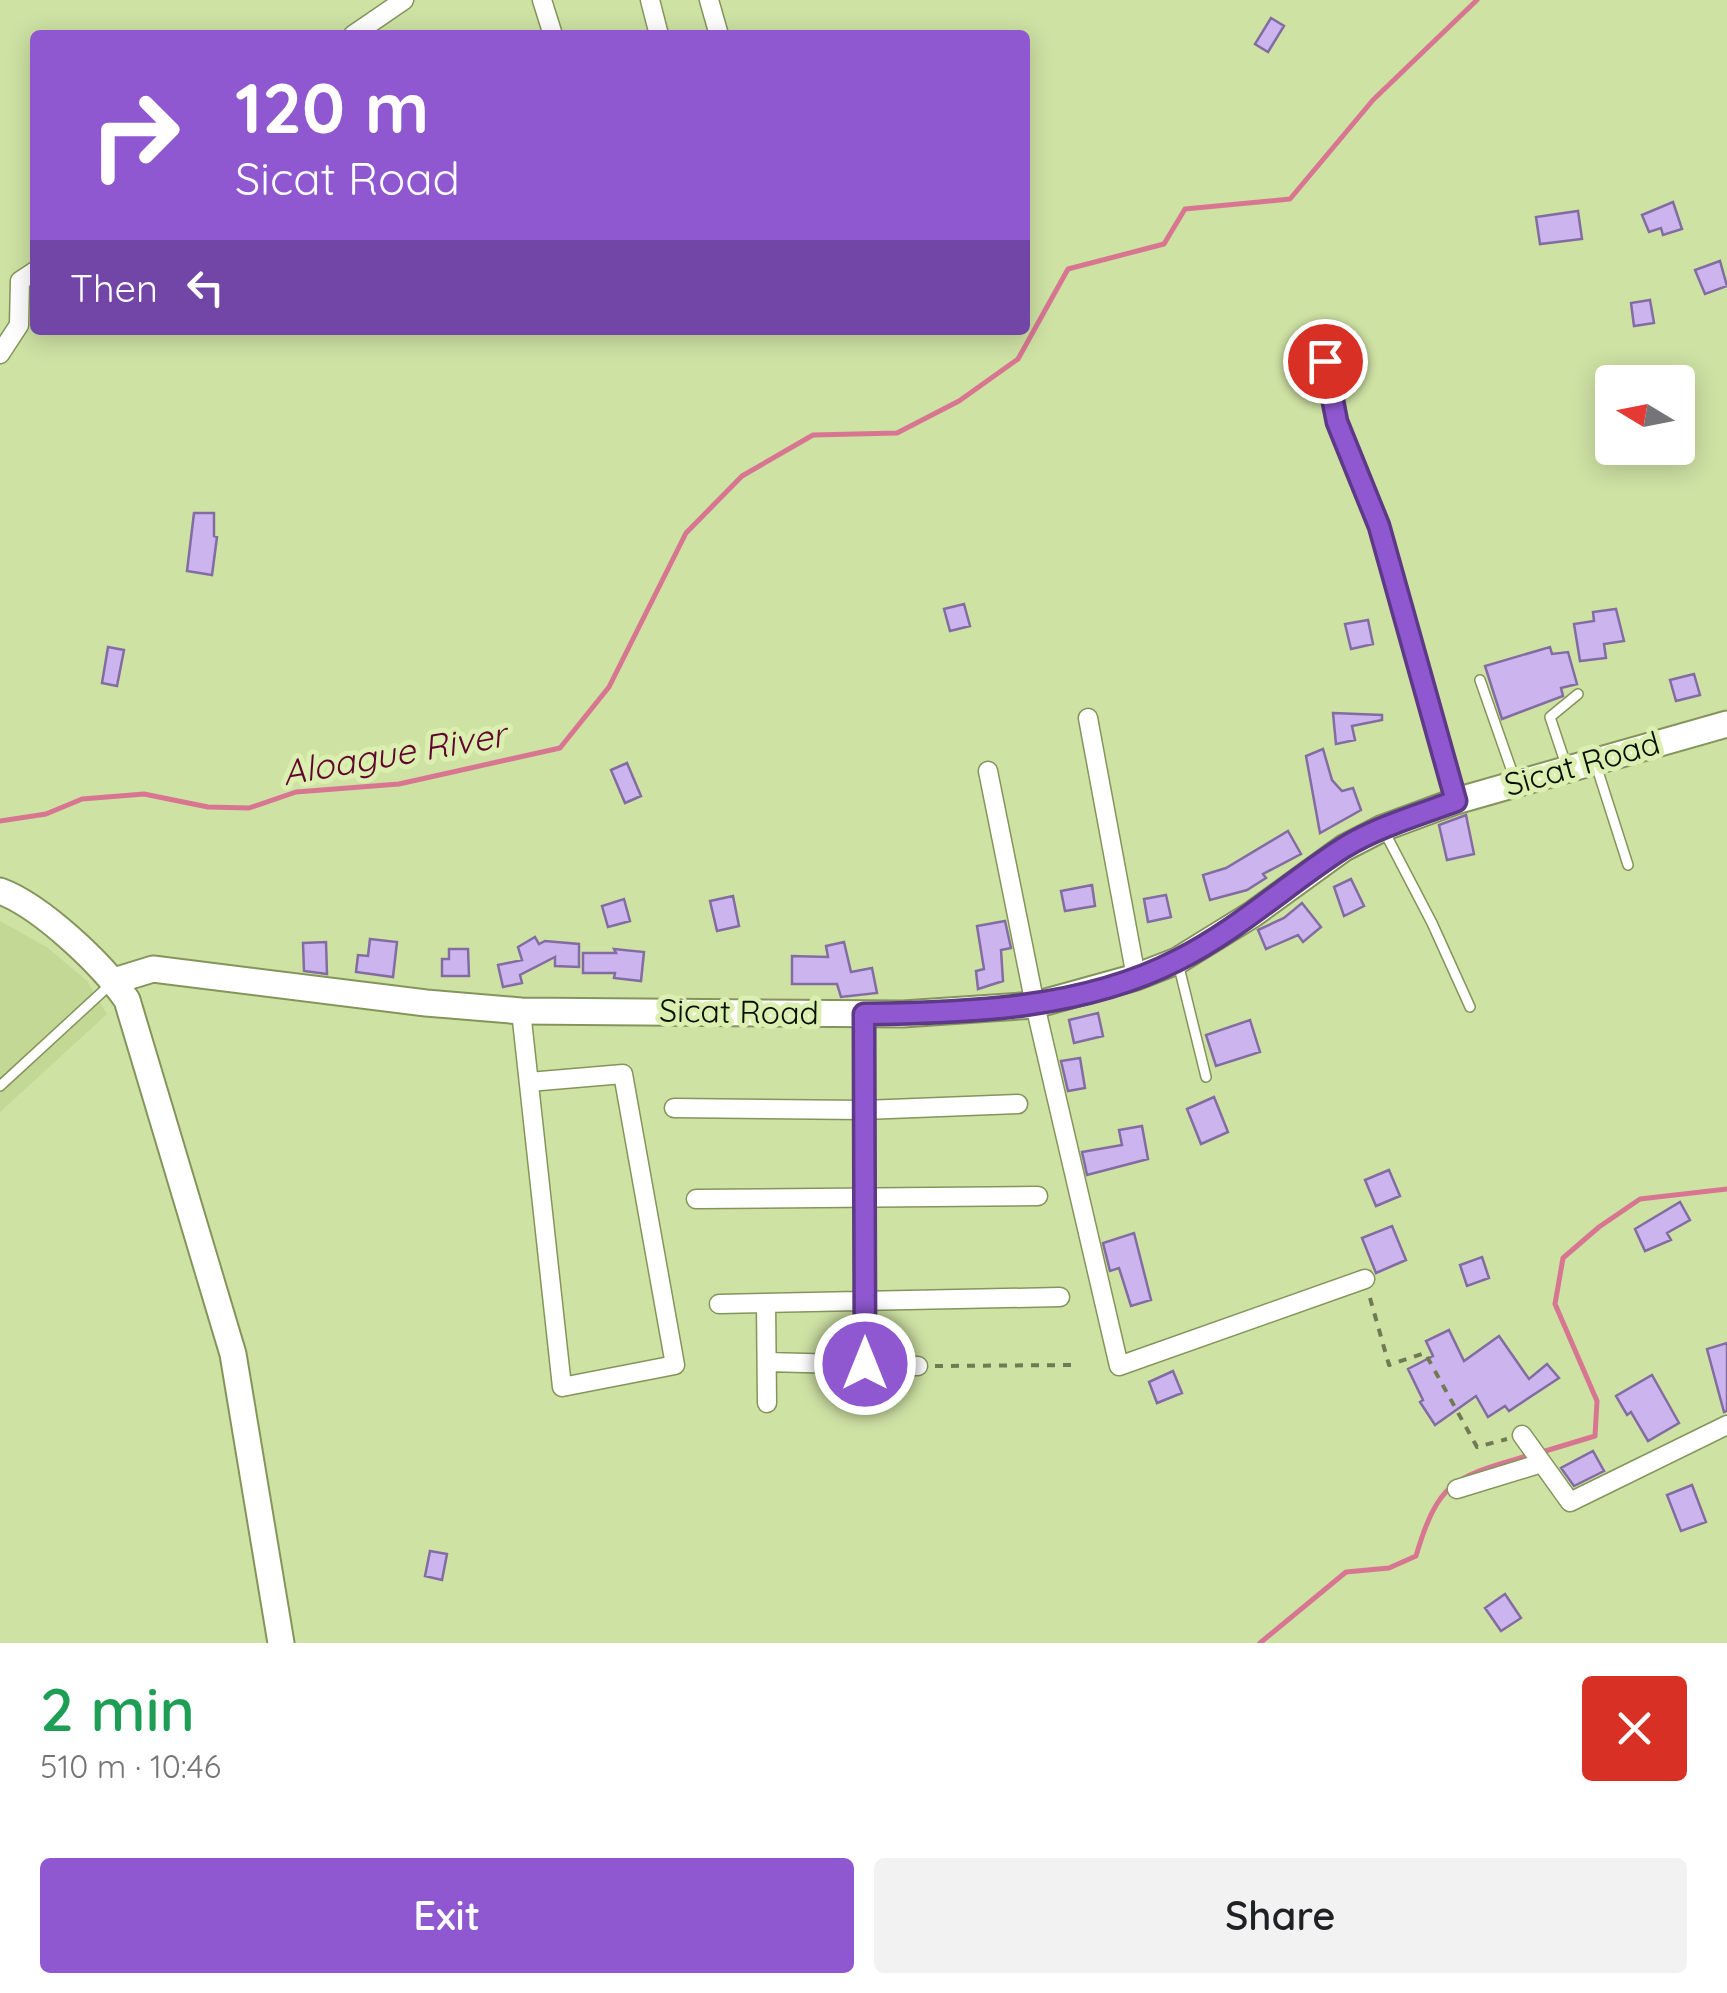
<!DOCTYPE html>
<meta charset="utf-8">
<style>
body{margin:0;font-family:Quicksand,sans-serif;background:#f2f2f2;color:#202124;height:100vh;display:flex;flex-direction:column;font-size:38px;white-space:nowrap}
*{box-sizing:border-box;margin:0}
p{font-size:32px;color:#757577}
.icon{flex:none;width:55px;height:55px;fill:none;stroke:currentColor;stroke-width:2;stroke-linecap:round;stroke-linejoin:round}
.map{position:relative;height:1643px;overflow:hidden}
.drawer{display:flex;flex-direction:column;background:#fff;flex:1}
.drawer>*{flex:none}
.top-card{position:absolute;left:30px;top:30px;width:1000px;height:305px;border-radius:10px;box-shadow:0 5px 25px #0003;background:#8f58d0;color:#fff;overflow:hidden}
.needle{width:65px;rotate:280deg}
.fabs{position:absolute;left:1595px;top:365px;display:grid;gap:20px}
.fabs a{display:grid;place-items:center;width:100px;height:100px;border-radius:10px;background:#fff;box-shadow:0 5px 25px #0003;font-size:50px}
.pin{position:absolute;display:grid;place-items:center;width:85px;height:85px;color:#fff;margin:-42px;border:5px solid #fff;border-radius:50%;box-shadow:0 2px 10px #0007}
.me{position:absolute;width:110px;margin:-55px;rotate:0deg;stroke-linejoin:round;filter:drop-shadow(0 0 8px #0008)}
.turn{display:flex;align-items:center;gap:35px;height:210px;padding:0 40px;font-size:45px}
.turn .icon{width:130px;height:130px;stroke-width:2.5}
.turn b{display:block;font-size:70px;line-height:85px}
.then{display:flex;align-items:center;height:95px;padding:0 40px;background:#0003;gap:20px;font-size:38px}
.round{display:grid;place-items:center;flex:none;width:105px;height:105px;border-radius:10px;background:#f2f2f2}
.headline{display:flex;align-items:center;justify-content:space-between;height:170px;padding:0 40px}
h1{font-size:60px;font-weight:600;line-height:75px;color:#1e9e55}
.primary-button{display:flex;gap:20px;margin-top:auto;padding:20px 40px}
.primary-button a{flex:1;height:115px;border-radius:10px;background:#8f58d0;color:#fff;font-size:40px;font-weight:600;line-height:115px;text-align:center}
.primary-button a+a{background:#f2f2f2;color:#202124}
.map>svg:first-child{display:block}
.built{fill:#c2d894}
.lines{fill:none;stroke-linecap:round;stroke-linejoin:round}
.stream{stroke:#d87692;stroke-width:5}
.building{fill:#ccb5ef;stroke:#826ca1;stroke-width:2.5}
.lane-casing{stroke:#84955b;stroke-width:12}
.street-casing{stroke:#84955b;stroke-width:21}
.secondary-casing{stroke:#84955b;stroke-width:29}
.path{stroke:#6e7b54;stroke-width:4;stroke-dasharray:8 8;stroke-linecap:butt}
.lane{stroke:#fff;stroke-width:9}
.street{stroke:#fff;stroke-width:18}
.secondary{stroke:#fff;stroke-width:25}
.route-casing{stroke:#5d3987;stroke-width:25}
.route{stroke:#8f58d0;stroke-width:18}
.labels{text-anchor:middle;stroke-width:10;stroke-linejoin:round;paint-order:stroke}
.street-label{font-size:32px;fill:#0a1000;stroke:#dbefb1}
.water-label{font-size:35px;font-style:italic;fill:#61052e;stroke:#dbefb1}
</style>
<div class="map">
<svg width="1727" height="1643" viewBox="0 0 1727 1643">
<rect width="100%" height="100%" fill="#cee2a4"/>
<!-- built -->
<path class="built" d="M0 921 48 948 87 981 107 1014 0 1112Z"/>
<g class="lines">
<!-- stream -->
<path class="stream" d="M0 821 46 814 82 799 144 794 208 807 249 808 296 792 399 784 560 748 609 687 686 533 742 476 813 435 897 433 959 401 1018 359 1068 269 1164 244 1185 209 1290 199 1373 100 1477 0
M1542 1452 1595 1436 1597 1401 1555 1304 1563 1258 1599 1227 1640 1199 1727 1189
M1260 1643 1346 1572 1389 1568 1416 1556C1439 1478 1456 1477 1530 1455"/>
</g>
<!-- building -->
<path class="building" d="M1271 18 1284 26 1268 52 1255 44Z
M1673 202 1682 229 1663 235 1661 228 1649 232 1642 215Z
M1578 211 1582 239 1540 244 1536 217Z
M1720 261 1727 286 1705 294 1695 270Z
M1650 300 1654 323 1634 326 1631 303Z
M194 513H214V536L217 537 212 575 187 571Z
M964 604 970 626 950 631 944 609Z
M1616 609 1624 641 1604 644 1606 658 1580 661 1574 624 1594 621 1593 612Z
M1368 620 1373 644 1351 649 1345 624Z
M108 647 124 650 117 686 102 683Z
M1550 647 1552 654 1568 652 1577 684 1561 688 1563 696 1502 719 1485 666Z
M1694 674 1700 695 1676 701 1670 680Z
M1333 713 1382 715V720L1352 726 1355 740 1336 744Z
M1323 749 1332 780 1342 791 1353 788 1361 810 1320 833 1306 756Z
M627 763 641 796 625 803 611 770Z
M1466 815 1474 854 1447 860 1439 825Z
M1288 831 1301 854 1263 874 1266 878 1247 890 1210 900 1203 875 1226 868Z
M1351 879 1364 906 1344 916 1334 887Z
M1092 885 1095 906 1065 911 1061 891Z
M1166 895 1171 917 1148 922 1144 899Z
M733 896 739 926 717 931 710 901Z
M624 899 630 921 608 927 602 906Z
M1302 903 1321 927 1303 942 1298 935 1266 949 1258 930 1284 918Z
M1005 921 1011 948 1001 950 1003 981 978 989 976 971 984 969 977 926Z
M535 937 539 944 545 941 579 944V967L555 966V957L520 975 522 983 503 987 498 965 522 960 518 947Z
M370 939 397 942 393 977 356 972 358 955 368 956Z
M326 942 327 974 304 971 303 943Z
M844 942 851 972 872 968 877 993 841 997 837 984H792V956L828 957 826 946Z
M449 949H468L469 976H442V959H449Z
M614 949 644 952 641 981 614 978 615 973H583V953H616Z
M1098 1013 1103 1036 1074 1043 1069 1020Z
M1250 1020 1260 1052 1216 1066 1206 1035Z
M1080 1058 1085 1088 1068 1091 1061 1061Z
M1214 1097 1228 1132 1201 1144 1187 1109Z
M1142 1126 1148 1159 1087 1175 1082 1152 1122 1145 1119 1130Z
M1389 1170 1400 1196 1376 1206 1365 1180Z
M1680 1202 1690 1220 1667 1233 1671 1240 1645 1251 1635 1229Z
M1392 1226 1406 1260 1376 1273 1362 1238Z
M1134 1233 1151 1300 1131 1306 1119 1268 1110 1271 1103 1243Z
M1482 1257 1489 1278 1467 1286 1460 1265Z
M1449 1330 1464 1361 1499 1336 1529 1379 1547 1364 1559 1378 1509 1411 1505 1406 1488 1417 1476 1396 1435 1425 1420 1402 1423 1400 1408 1369 1433 1356 1426 1341Z
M1727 1343V1411L1724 1412 1707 1349Z
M1173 1371 1182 1393 1157 1403 1149 1382Z
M1652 1375 1679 1423 1648 1441 1631 1412 1627 1415 1616 1396Z
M1593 1451 1604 1471 1574 1486 1561 1468Z
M1692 1485 1706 1522 1681 1531 1667 1495Z
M430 1551 447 1554 442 1580 425 1576Z
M1505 1594 1521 1618 1501 1631 1485 1608Z"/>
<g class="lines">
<defs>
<path id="lane" d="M1480 680 1515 780
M1595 762 1628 865
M1566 765 1550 717 1578 694
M1383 829 1432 923 1470 1007
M1178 963 1206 1077
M0 1086 112 983"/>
<path id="street" d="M542 0 553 35
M650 0 659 35
M709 0 719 35
M353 35 404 0
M1319 331 1337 422 1379 526 1456 801
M0 354 19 325 20 281 35 271
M1088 718 1136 977
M988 771 1035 1005 1119 1366 1365 1279
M521 1011 562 1387 675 1365 623 1074 529 1082
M863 1014 865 1364
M674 1108 864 1110 1018 1104
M696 1199 1038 1196
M766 1303 767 1403
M719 1304 1060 1297
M767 1362 918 1366
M1522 1435 1570 1502 1727 1425
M1457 1489 1542 1463"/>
<path id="secondary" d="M0 891C41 906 102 964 127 1000L233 1354 281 1643
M114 981 153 969 426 1003 521 1011 903 1014 1035 1005 1136 977 1177 961 1253 914 1344 848 1383 828 1456 801 1727 724"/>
</defs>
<!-- lane casing -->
<use href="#lane" class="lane-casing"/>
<!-- street casing -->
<use href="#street" class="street-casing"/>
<!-- secondary casing -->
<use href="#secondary" class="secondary-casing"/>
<!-- path -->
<path class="path" d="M1370 1298 1389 1365 1425 1353 1477 1447 1507 1439
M935 1366 1075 1365"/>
<!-- lane -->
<use href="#lane" class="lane"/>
<!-- street -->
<use href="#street" class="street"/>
<!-- secondary -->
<use href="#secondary" class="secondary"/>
</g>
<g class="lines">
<defs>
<path id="route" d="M865 1364 864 1014C968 1013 1083 1009 1178 960 1238 930 1287 884 1343 848 1377 827 1418 815 1456 801L1379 526 1337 422 1325 361"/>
</defs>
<!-- route casing -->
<use href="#route" class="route-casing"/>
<!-- route -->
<use href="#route" class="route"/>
</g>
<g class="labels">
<!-- street labels -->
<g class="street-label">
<text transform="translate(1582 764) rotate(-16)" y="11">Sicat Road</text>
<text transform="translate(739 1012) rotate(1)" y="11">Sicat Road</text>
</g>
<!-- water labels -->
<g class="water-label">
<text transform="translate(394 754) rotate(-10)" y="12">Aloague River</text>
</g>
</g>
</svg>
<div class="fabs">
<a><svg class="needle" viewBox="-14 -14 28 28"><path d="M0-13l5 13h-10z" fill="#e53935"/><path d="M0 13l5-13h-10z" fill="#757577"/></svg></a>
</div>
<div class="pin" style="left:1325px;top:361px;background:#d93025"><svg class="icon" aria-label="arrive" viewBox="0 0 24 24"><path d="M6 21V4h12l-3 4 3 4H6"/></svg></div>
<svg class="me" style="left:865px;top:1364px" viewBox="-20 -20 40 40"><circle r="17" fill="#8f58d0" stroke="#fff" stroke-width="3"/><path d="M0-11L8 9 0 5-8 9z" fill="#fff"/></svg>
<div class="top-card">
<div class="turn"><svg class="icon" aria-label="right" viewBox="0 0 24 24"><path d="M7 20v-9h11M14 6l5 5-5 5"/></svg><div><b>120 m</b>Sicat Road</div></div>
<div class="then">Then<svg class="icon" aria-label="left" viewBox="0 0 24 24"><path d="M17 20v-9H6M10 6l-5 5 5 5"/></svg></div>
</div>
</div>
<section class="drawer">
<div class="headline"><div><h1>2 min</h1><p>510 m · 10:46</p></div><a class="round" style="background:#d93025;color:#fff"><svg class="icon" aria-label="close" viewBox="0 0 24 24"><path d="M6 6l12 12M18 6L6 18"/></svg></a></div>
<div class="primary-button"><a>Exit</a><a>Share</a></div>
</section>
